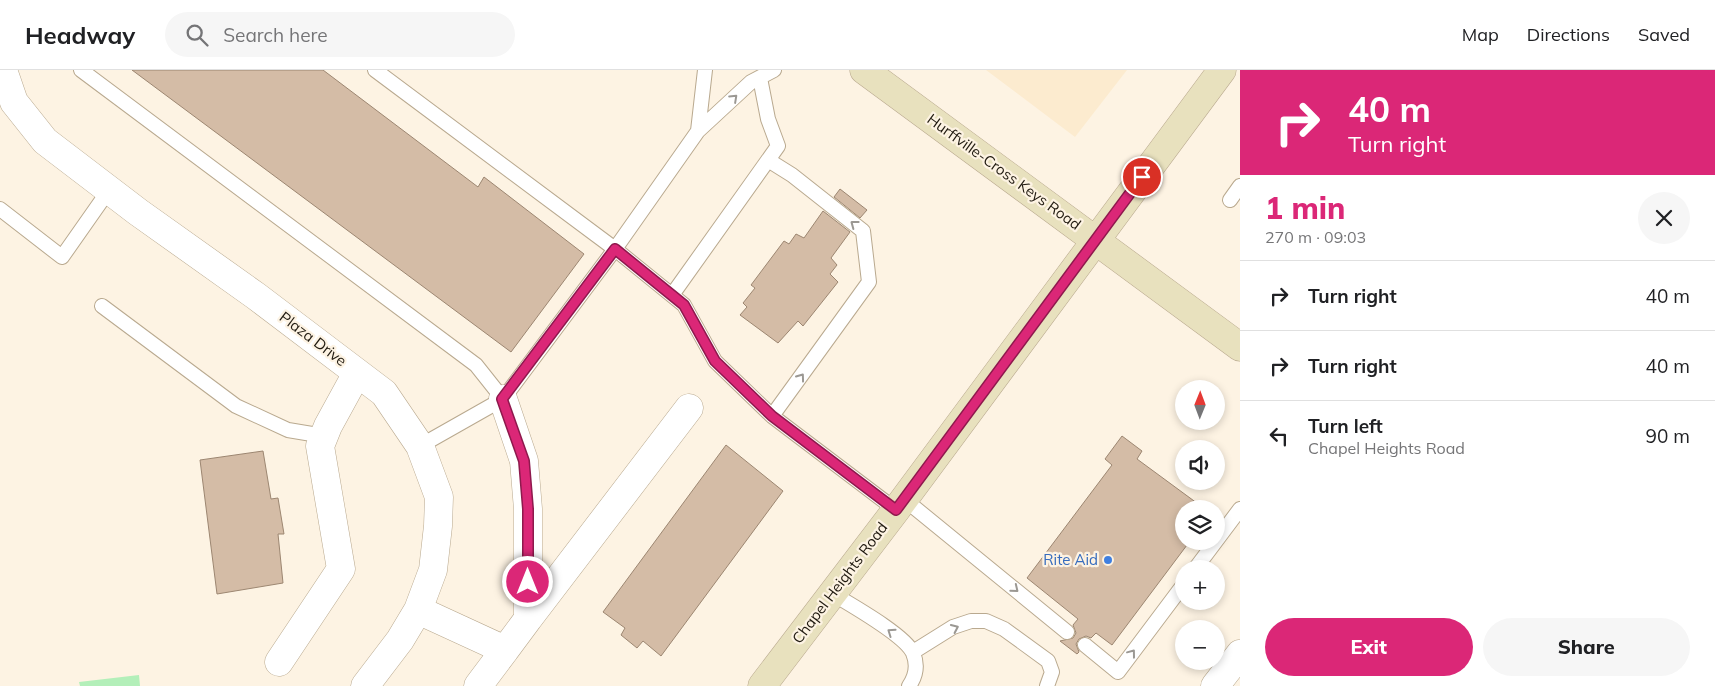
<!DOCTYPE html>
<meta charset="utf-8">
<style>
body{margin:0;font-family:Mulish,sans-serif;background:#f6f6f6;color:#202124;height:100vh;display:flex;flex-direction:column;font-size:19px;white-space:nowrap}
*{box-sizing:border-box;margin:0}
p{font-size:16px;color:#757577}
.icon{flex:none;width:28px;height:28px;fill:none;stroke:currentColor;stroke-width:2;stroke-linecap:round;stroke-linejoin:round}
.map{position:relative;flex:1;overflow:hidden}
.side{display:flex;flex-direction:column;background:#fff;width:475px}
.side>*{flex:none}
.hud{background:#db2777;color:#fff;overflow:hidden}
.needle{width:32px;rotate:1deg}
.tools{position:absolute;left:1175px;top:310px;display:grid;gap:10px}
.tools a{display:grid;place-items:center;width:50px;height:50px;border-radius:50%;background:#fff;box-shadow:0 2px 8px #0003;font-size:25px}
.pin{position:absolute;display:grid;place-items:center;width:42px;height:42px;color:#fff;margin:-21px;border:2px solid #fff;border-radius:50%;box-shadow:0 1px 5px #0007}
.me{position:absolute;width:55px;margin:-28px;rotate:0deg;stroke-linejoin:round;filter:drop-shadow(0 0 4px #0008)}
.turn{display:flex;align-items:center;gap:18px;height:105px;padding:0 25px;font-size:22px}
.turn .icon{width:65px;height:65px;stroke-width:2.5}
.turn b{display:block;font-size:35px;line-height:42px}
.round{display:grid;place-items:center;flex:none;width:52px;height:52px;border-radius:26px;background:#f6f6f6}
.head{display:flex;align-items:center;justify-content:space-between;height:85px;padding:0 25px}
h1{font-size:30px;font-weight:800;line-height:38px;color:#db2777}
.button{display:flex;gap:10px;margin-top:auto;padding:10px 25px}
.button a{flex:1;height:58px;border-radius:30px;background:#db2777;color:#fff;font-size:20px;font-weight:800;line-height:58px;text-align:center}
.button a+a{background:#f6f6f6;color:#202124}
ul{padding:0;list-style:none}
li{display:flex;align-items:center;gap:15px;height:70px;padding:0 25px;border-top:1px solid #e0e0e0}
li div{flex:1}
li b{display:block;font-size:19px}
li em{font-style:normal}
header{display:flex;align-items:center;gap:30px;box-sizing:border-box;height:70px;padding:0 25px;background:#fff;border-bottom:1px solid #e0e0e0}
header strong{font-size:24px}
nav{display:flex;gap:28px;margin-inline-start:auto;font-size:18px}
.search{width:350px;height:45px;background:#f6f6f6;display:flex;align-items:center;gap:12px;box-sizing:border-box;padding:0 18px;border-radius:28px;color:#757577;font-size:19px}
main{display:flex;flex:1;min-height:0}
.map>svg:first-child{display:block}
.built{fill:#fcebcf}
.green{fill:#b3efb9}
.building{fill:#d4bca6;stroke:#9c8671}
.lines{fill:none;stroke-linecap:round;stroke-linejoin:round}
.lane-casing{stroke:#b9a98f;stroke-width:16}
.street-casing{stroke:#b9a98f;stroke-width:29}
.secondary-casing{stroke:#b9a98f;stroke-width:29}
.lane{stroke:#fff;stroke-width:14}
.street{stroke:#fff;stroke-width:28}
.secondary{stroke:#e8e1be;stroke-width:28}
.oneway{stroke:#9b9893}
.route-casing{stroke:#8e194d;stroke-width:12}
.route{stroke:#db2777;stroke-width:9}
.shop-dot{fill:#3f7fe0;stroke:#fdf3e3;stroke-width:2}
.labels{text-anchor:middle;stroke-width:4.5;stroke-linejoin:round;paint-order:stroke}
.street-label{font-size:15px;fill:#201a10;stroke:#fdf3e3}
.shop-label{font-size:15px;fill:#366cbe;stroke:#fdf3e3;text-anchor:end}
</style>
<header>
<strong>Headway</strong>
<div class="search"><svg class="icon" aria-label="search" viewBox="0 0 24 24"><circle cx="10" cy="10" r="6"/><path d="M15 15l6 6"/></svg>Search here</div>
<nav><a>Map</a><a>Directions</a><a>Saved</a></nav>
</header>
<main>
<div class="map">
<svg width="1240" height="616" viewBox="0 0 1240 616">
<rect width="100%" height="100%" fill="#fdf3e3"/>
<!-- built -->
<path class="built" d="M986 0H1127L1075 67Z"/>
<!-- green -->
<path class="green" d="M139 605 140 616H80L79 612Z"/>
<!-- building -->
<path class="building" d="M132 0H323L478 117 484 107 584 184 511 282Z
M840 119 867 140 860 148 834 127Z
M823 141 850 162 831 188 837 195 830 204 838 212 803 256 798 251 778 273 740 245 747 237 743 233 755 218 751 215 784 171 789 174 796 164 804 168Z
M1122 366 1142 381 1137 389 1205 439H1184V471H1190L1112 575 1096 563 1091 568 1086 566 1079 569 1076 574 1079 582 1077 584 1060 571 1073 568 1076 563 1073 555 1078 549 1027 508 1112 395 1105 389Z
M726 375 783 421 661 586 643 571 637 578 621 565 625 558 603 542Z
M263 381 271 429 278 428 284 464H278L283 513 217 524 200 390Z"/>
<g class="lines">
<defs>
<path id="lane" d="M81 0 476 295 503 329
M375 0 615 179 684 235 715 291 772 346 896 440
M698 61 705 0
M768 90 792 105 863 161 869 212 772 346
M1230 130 1240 116
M0 139 62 187 109 120
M672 225 778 76 768 49 760 8
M102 236 236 336 288 360 324 366
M420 376 503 329 615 179 698 61 751 12 774 0
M904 429 1067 562
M1216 471 1240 439
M1195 499 1216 471
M833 524C851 535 905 565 913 583 918 595 916 606 909 616
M1085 575 1118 602 1184 514
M913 582 953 557 971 551H986L1004 559 1048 591 1052 602 1047 616"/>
<path id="street" d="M3 0 14 32 45 71 138 142 256 226 384 323 420 376 439 427 438 456 433 500 418 540 400 570 365 616
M418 540 505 580 528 549V439L524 391 503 329
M528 549 689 338
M279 592 341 499 320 376 328 356 357 303
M478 616 505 580
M1215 616 1240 584"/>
<path id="secondary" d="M864 0 1240 277
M762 616 896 440 1222 0"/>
</defs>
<!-- lane casing -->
<use href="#lane" class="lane-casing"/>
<!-- street casing -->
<use href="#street" class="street-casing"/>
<!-- secondary casing -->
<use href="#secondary" class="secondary-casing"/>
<!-- lane -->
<use href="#lane" class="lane"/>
<!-- street -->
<use href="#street" class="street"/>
<!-- secondary -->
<use href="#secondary" class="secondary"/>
</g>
<!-- one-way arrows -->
<defs><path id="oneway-chevron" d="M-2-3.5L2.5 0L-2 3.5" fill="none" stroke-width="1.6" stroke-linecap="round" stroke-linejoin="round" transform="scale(1.25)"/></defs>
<g class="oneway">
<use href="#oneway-chevron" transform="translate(734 28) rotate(-43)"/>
<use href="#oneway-chevron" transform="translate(854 154) rotate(-143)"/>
<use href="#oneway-chevron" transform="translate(801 307) rotate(-54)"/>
<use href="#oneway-chevron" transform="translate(1015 519) rotate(39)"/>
<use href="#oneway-chevron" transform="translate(955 558) rotate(-25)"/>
<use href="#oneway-chevron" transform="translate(891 562) rotate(-145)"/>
<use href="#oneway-chevron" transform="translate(1132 583) rotate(-53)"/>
</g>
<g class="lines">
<defs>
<path id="route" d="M528 512V439L524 391 502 329 615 179 684 235 715 291 772 346 896 440 1142 107"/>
</defs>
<!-- route casing -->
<use href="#route" class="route-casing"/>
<!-- route -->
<use href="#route" class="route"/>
</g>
<!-- markers -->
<circle class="shop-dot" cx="1108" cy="490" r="5"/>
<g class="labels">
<!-- street labels -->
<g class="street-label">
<text transform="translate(1004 102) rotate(36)" y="5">Hurffville-Cross Keys Road</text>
<text transform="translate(313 269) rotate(37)" y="5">Plaza Drive</text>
<text transform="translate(840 513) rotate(-53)" y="5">Chapel Heights Road</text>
</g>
<!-- shop labels -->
<g class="shop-label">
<text x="1098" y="495">Rite Aid</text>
</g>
</g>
</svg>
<div class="tools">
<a><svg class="needle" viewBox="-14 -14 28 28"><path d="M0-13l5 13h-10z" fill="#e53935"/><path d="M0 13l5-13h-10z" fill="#757577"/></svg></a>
<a><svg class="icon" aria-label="sound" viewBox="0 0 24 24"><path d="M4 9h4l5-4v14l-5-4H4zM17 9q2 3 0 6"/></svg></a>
<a><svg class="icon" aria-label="layers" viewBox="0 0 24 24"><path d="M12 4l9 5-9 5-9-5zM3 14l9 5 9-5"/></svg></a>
<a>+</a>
<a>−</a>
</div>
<div class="pin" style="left:1142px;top:107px;background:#d93025"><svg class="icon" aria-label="arrive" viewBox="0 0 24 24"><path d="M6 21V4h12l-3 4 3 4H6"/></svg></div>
<svg class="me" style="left:528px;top:512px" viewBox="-20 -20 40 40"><circle r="17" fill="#db2777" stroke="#fff" stroke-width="3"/><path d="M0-11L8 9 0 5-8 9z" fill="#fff"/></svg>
</div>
<section class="side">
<div class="hud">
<div class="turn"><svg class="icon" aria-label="right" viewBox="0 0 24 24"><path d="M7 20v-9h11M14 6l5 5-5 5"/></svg><div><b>40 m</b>Turn right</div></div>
</div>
<div class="head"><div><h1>1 min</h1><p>270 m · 09:03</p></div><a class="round"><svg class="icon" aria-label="close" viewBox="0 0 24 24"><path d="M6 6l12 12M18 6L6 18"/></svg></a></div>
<ul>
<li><svg class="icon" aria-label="right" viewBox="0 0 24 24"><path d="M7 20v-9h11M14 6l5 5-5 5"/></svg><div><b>Turn right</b></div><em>40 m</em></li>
<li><svg class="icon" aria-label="right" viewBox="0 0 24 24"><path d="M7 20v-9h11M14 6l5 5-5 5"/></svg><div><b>Turn right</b></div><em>40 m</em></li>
<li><svg class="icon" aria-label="left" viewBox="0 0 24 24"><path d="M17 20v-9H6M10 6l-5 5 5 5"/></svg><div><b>Turn left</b><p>Chapel Heights Road</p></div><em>90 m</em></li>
</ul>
<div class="button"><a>Exit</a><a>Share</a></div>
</section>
</main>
